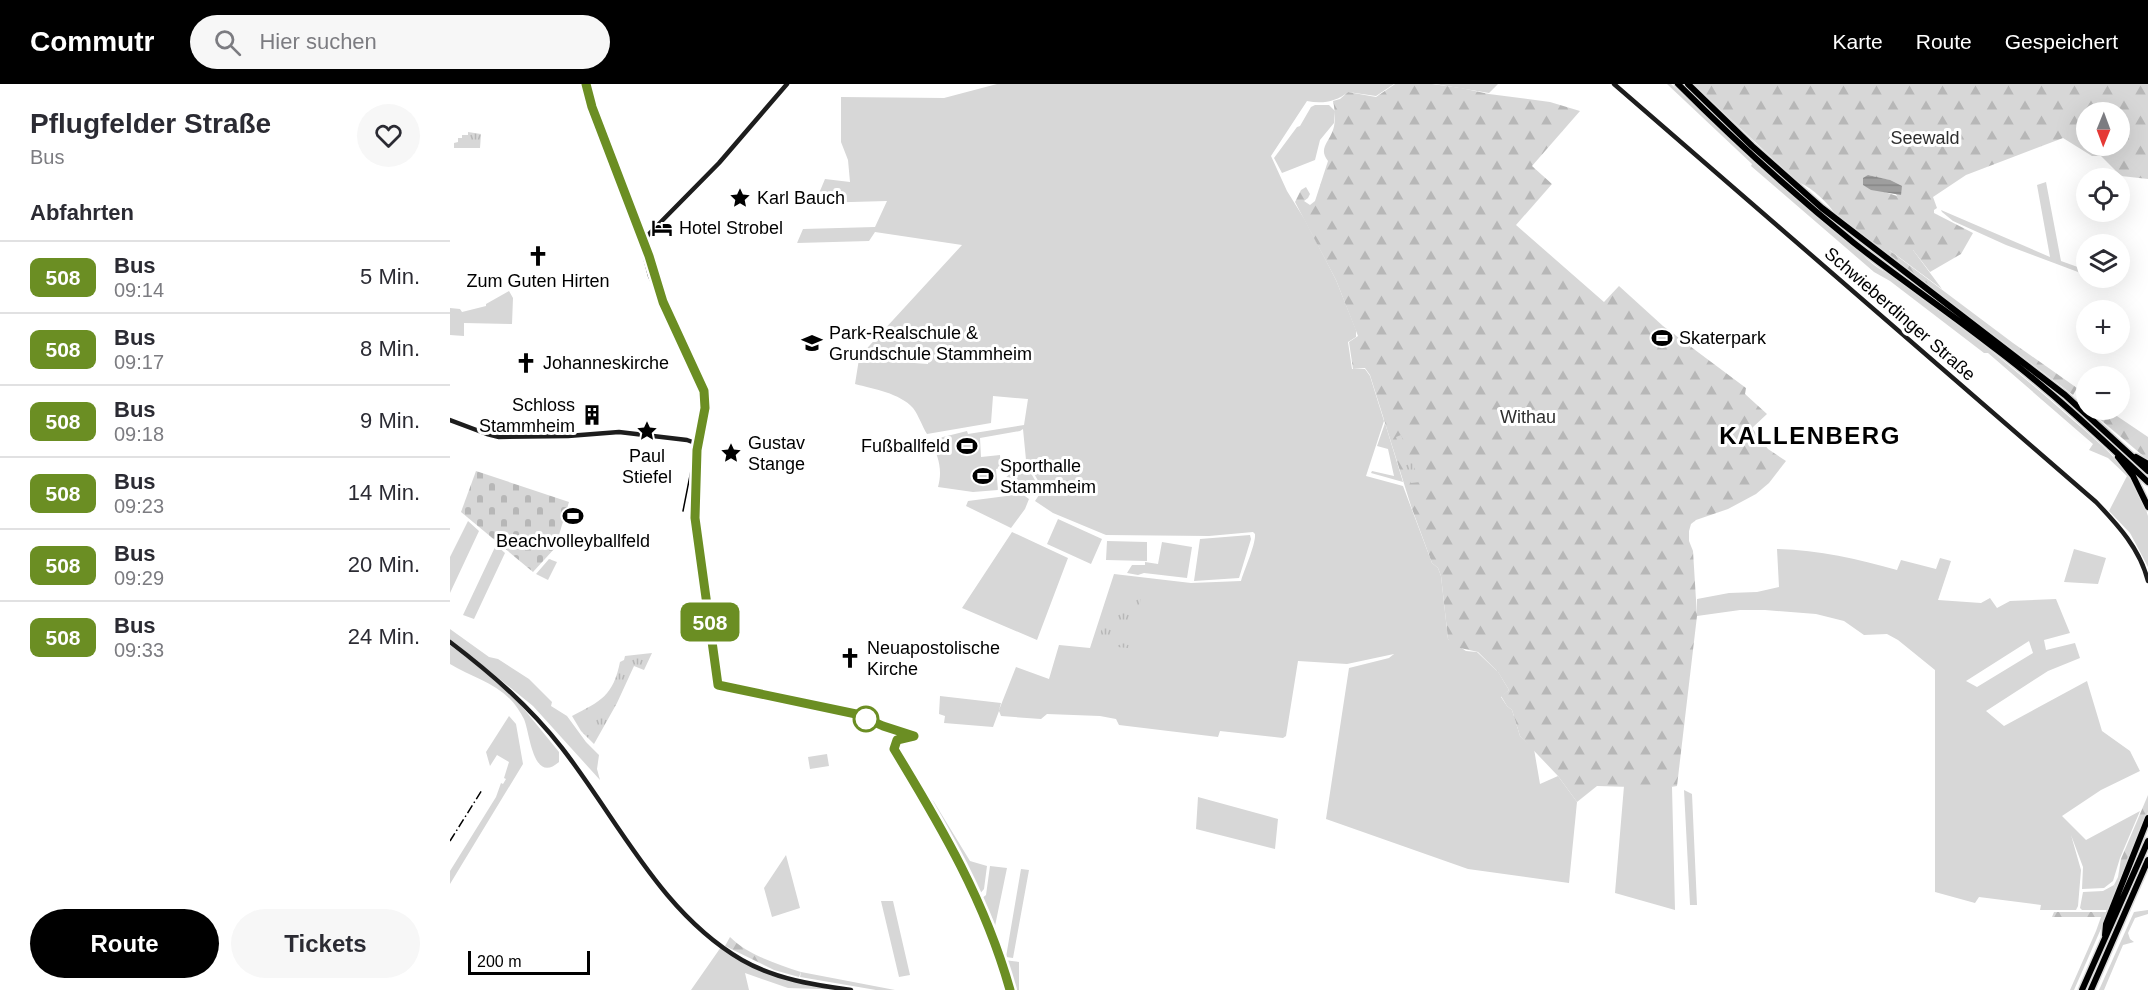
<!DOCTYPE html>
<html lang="de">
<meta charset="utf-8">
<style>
:root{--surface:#fff;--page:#f7f7f7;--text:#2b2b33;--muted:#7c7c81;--line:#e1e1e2;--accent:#000}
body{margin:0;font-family:Arial,sans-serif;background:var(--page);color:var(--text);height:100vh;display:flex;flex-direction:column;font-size:22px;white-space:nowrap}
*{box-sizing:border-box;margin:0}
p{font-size:20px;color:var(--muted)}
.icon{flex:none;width:33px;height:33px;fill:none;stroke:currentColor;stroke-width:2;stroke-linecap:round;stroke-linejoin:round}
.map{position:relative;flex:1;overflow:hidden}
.sheet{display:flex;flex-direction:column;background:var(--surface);width:450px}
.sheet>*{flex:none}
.badge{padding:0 12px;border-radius:9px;font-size:21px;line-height:39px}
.needle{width:39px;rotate:181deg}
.fabs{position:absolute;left:1626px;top:18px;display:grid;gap:12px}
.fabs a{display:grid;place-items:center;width:54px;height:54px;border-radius:50%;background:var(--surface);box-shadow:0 6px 24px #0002;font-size:30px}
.scale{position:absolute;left:18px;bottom:15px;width:122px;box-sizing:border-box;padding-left:6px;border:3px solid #000;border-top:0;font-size:16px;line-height:21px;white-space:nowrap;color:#000;-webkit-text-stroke:4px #fff;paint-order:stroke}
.map>.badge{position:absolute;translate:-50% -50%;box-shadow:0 0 0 3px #fff}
h2{padding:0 30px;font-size:22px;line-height:54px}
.round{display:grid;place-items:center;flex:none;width:63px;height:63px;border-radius:32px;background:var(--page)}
.headline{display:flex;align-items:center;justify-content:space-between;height:102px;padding:0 30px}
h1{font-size:28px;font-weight:700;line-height:45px}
.action{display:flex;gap:12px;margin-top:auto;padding:12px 30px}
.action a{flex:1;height:69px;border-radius:36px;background:var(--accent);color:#fff;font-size:24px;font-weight:700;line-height:69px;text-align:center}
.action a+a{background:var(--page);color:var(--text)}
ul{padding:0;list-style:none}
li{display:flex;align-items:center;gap:18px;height:72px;padding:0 30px;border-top:2px solid var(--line)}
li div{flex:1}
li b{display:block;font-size:22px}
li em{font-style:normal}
li .badge{min-width:66px;font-weight:700;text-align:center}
header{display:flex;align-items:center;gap:36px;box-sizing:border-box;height:84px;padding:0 30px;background:var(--accent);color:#fff}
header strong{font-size:28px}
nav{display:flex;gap:33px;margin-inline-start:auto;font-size:21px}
.search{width:420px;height:54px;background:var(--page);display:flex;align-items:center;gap:15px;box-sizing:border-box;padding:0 21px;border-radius:33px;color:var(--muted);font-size:22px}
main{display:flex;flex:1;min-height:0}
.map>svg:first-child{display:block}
.green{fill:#d7d7d7;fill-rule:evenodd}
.forest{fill:url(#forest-firs);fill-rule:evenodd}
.cemetery{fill:url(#cemetery-stones)}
.park{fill:url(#park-tufts)}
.water{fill:url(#water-rules)}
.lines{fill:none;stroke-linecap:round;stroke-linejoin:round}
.highway-casing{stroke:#dbdbdb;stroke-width:9}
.secondary{stroke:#1d1d1d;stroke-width:4.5}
.highway{stroke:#000;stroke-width:6}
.tram{stroke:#000;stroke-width:1.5}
.rail{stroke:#000;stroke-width:1.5;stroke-dasharray:9 3 1.5 3;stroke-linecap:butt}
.line-casing{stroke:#fff;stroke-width:14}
.line{stroke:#6b8e23;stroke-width:9}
.stop-dot{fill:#fff;stroke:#6b8e23;stroke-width:3}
.labels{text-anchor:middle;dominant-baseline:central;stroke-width:6;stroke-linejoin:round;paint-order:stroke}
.park-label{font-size:18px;fill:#2e2e2e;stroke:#fff}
.poi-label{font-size:18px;fill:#000;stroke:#fff;text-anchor:start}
.street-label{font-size:18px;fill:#000;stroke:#fff}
.district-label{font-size:24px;font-weight:bold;letter-spacing:1.5px;fill:#000;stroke:#fff}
</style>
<header>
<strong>Commutr</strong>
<div class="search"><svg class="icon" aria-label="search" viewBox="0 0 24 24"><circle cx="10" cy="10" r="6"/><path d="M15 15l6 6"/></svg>Hier suchen</div>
<nav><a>Karte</a><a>Route</a><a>Gespeichert</a></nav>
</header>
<main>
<section class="sheet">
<div class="headline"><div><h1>Pflugfelder Straße</h1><p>Bus</p></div><a class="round"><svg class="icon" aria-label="heart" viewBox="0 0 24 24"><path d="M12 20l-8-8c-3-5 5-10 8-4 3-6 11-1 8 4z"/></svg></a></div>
<h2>Abfahrten</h2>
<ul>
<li><span class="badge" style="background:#6b8e23;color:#fff">508</span><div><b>Bus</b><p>09:14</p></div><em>5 Min.</em></li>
<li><span class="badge" style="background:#6b8e23;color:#fff">508</span><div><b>Bus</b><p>09:17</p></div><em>8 Min.</em></li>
<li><span class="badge" style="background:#6b8e23;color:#fff">508</span><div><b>Bus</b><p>09:18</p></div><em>9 Min.</em></li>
<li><span class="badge" style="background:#6b8e23;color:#fff">508</span><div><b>Bus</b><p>09:23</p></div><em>14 Min.</em></li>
<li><span class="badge" style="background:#6b8e23;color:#fff">508</span><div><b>Bus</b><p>09:29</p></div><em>20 Min.</em></li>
<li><span class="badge" style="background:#6b8e23;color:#fff">508</span><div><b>Bus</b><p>09:33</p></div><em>24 Min.</em></li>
</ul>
<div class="action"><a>Route</a><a>Tickets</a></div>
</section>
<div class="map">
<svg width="1698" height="906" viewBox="0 0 1698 906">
<defs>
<pattern id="forest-firs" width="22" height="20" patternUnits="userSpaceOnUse" patternTransform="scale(1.5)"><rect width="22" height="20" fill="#d7d7d7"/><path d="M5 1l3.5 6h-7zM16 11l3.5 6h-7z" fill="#b7b7b7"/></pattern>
<pattern id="cemetery-stones" width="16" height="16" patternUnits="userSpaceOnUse" patternTransform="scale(1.5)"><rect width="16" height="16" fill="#d7d7d7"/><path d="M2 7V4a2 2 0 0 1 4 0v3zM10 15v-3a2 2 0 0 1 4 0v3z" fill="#b7b7b7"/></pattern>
<pattern id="park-tufts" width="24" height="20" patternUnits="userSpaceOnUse" patternTransform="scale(1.5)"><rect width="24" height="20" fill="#d7d7d7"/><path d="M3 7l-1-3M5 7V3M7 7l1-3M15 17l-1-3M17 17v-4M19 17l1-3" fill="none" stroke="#b7b7b7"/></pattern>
<pattern id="water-rules" width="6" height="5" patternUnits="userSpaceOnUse" patternTransform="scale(1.5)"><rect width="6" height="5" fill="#9e9e9e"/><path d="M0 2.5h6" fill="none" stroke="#868686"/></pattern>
</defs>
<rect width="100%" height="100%" fill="#fff"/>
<!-- green -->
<path class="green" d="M547,0H944L926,12L898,8C886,18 872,20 857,17L821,72L837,107L855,136L886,196L906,246V253L898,258L902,285H915L920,292L934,337L916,392L953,402L982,479L988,484L991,492L998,555L1016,567L1027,568L1048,588L1059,606L1051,613L1057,622L1062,626L1070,652L1084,665L1090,700L1108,692L1127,718L1119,799L1018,785L876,735L899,584L939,574L944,570L897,580L848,577L836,652L833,654L770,647L768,653L669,641L666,635L650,632L597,630L591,635L551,632L549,627L543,643L494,639L495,632L489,630L490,612L551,619L549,626L566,583L599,595L609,561L640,564L664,490L741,499L791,497C795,484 806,460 805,450L803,448L759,452L656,451L603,429L585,417L595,402L590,400L576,376L573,345L570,347L530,354L531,373L550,371L551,384L546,385L548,406L523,408L488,403C493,385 488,373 481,356L517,347L518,350L574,341L578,315L543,312L541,339L477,350C472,342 469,332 463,324C450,309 423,305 405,300L409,275L478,280V278L409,273L512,161L425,148L419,157L347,159L353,145L425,143L437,117L365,119L375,95L400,98L398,76L391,58V13L494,14Z
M985,0H1048L1039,9Z
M1217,0H1221L1306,79L1403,161C1414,173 1425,184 1440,190C1501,235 1560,280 1616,330C1635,347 1657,364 1673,384C1683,399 1693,415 1698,432V483L1680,449L1659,427L1677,392L1658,374L1639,366L1643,360L1538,269H1534L1440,197L1424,188L1301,82L1302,80Z
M865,21H879L885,27L884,39L870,56L865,76L832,89L824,74L847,43L850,42L861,23Z
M1596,98L1611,177L1636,186V191L1556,161L1503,137L1492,128L1491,126L1600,173L1587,101Z
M1438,165L1463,166L1492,205Z
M59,207L63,214L62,240L14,239V252L0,251V224L10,225L12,228L36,222V220Z
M935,339L953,398L921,389L922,387L944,392L938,365L927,362Z
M574,377L586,398L562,405L552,397Z
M572,410L579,415L575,425L561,444L516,422L518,417Z
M608,435L652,455L641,480L597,460Z
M18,437L29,447L0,509V473Z
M562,448L618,474L587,556L512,524Z
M800,451L801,455L789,494L744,497L750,455Z
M657,457L697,458V477L656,476Z
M712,458L742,463L737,494L694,489L688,491L677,489L682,481H695V478L708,480Z
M46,461L55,469L24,535L13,531Z
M1327,465C1369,466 1407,475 1447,486L1451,476L1486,485L1490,474L1501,477L1488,516L1531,519L1540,514L1547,524L1560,517L1606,515L1620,549L1594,556L1596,566L1625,559L1630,574L1598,587L1536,627L1554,642L1637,597L1652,647L1680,667L1690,687L1651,706L1612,732L1636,756L1690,727L1670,774L1663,797L1654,804L1632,805L1633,783L1621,751L1631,786L1628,822L1626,826H1590L1591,821L1529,813L1525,819L1485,808V586L1448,556L1437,550L1414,551L1394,537L1366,530L1315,526H1290L1247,532V515L1279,509L1307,508L1329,503ZM1579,557L1583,569L1527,603L1516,597Z
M1624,465L1656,474L1648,500L1614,498Z
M0,545L39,573L48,575L79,595L102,618L101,622L117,632L136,658L149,671L147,685L150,696L83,622L0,555Z
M0,561L40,591L65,614L109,668V678C83,701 80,649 74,635C71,629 65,620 61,616C45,599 20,592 0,580Z
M59,632L66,640L73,680L0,800V787L46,713L51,699L53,700L56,695L54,694L59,678L47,671L40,682L36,668Z
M377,670L379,682L360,685L358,673Z
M1174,702L1222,703L1225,826L1165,809Z
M473,706L484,718L520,777L537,782L534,805L528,812L513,777Z
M1234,706L1242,710L1247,821H1240Z
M748,713L828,735L825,765L746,745Z
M336,771L350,824L322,833L314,804Z
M540,782L557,784L545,842L531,815L536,811Z
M571,785L579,786L563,874L556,873Z
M1664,801L1666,804L1669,803L1659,826H1632L1630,824L1633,808L1653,807Z
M431,817H443L460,891L449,893Z
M1698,826V830L1685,834L1678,849L1680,855L1684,858L1673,861L1654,906H1649L1684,828Z
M1646,847H1650L1624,906H1620Z
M271,863L293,877L334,893L401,906L338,904L295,889L299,906H241Z
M554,876L569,878V906H562Z
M351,888L445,906H426L350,893Z"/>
<!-- forest -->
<path class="forest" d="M945,0H982L1011,4L1039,10L1100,18L1130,27L1082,82L1102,100L1066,141L1154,218L1169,202L1213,242L1296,304L1295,310L1317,330L1302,344L1318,365L1336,377L1319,399L1306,410L1278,425L1246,436L1241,440L1239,447V457L1243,467L1247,532L1227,702L1215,704L1147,702L1127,718L1108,692L1070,652L1062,626L1057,622L1051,612L1059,606L1048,588L1028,568L1006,563L998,555L991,492L988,484L982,479L961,422L920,291L915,284L903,285L899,258L908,252L886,196L845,118L851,106L856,103L860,110L858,114L854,117L860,121L865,117L878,77C868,65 879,58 883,46C886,37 885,26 883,17L890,15L898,8L926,13Z
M1243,0H1698V95L1671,92L1651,72H1642L1613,54L1516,91L1483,113L1487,124L1484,126V129L1523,149L1511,170L1480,188L1463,166H1439L1563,259L1627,304L1623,311L1388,133C1377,119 1365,105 1348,98ZM1636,28H1670V62H1636ZM1418,91L1439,96L1447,112L1413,101Z
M1639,326H1658L1698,353V376Z
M1698,711V728L1669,803L1666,804L1664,801L1668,793L1671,775Z
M1604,828H1658L1650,847L1647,848L1646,847L1651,833H1602Z
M280,853C298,871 327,880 351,888L349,893L324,886L275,862Z"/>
<!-- cemetery -->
<path class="cemetery" d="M26,387L119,418L105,464L83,488L11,428Z"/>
<!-- park -->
<path class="park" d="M18,48L31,50L30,64H4V59L8,58V54H12V51H18Z
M951,351L970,398L961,399L946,353Z
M99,475L107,478L98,496L86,490Z
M664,511L691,515L678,564L646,561Z
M202,569L194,586L184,582L167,619L144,660L131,647L122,632C151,617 163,612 170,578L174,576L175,572Z"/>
<!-- water -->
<path class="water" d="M1418,91L1440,96L1452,102L1451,111L1421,106L1413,101V94Z"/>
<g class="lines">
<!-- highway casing -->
<g class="highway-casing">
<path id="highway" d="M1228,0C1284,56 1342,109 1404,159C1451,196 1500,229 1547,266C1600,306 1649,352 1698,398
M1238,0L1302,62L1372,124L1615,311L1698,387
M1668,373L1683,392L1698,423
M1686,373L1698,380
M1655,851L1656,840L1698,734
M1632,906L1698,757
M1641,906L1698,776"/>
</g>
<!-- secondary -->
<path class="secondary" d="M1164,0L1646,418C1668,441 1690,465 1698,497
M193,160L198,151L269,79L337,0
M196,166L212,214
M0,336L37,350L49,353L118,352L169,348L237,356L248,360L255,324L254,307L200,192L185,136L143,23L136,0
M0,558C42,590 79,622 112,664C168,736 211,829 292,876C325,895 364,901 401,906"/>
<!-- highway -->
<use href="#highway" class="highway"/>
<!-- tram -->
<path class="tram" d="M135,0L142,23L184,136L200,192L253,309L252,331L233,427"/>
<!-- rail -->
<path class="rail" d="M0,757L32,706"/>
</g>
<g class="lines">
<!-- line casing -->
<g class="line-casing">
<path id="line" d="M136,0L142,23L199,172L213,218L254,307L255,324L247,366L245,434L268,601L406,630L433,642L464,652L447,656L444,665C492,744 535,817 560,906"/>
</g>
<!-- line -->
<use href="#line" class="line"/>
</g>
<!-- icons -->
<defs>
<g id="sight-bare" transform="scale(1.62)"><path d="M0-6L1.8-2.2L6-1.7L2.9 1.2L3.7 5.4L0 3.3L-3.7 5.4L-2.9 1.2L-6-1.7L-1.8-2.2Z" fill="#000" stroke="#fff" stroke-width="2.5" paint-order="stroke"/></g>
<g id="hotel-bare" transform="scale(1.62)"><path d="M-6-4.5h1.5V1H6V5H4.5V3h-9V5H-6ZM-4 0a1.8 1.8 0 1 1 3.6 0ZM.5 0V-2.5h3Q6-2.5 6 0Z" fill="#000" stroke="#fff" stroke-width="2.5" paint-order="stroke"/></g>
<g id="church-bare" transform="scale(1.62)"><path d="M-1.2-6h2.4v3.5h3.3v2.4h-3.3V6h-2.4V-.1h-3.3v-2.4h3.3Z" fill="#000" stroke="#fff" stroke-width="2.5" paint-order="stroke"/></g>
<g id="stadium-bare" transform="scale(1.62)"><path d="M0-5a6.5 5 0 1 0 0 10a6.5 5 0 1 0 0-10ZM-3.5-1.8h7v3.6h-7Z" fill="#000" stroke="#fff" stroke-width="2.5" paint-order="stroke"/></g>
<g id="school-bare" transform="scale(1.62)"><path d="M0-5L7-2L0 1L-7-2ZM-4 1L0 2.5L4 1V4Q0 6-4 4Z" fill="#000" stroke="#fff" stroke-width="2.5" paint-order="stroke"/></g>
<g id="building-bare" transform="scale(1.62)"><path d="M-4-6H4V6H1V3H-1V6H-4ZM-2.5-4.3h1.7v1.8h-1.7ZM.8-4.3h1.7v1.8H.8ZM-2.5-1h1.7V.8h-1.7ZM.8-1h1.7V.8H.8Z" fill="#000" stroke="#fff" stroke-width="2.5" paint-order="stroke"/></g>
</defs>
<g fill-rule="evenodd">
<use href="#sight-bare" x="290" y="114"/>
<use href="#hotel-bare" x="212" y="144"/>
<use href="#church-bare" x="88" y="172"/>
<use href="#stadium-bare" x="1212" y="254"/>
<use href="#school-bare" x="362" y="259"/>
<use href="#church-bare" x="76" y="279"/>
<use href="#building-bare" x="142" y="331"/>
<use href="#sight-bare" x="197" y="347"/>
<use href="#stadium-bare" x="517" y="362"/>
<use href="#sight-bare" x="281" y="369"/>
<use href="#stadium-bare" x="533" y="392"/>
<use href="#stadium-bare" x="123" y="432"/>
<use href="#church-bare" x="400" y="574"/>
</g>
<!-- markers -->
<circle class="stop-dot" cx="416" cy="635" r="12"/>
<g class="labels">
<!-- park labels -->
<g class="park-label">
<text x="1475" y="54">Seewald</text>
<text x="1078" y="333">Withau</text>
</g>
<!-- poi labels -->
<g class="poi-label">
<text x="307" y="114">Karl Bauch</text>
<text x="229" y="144">Hotel Strobel</text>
<text x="88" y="197" text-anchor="middle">Zum Guten Hirten</text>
<text x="379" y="249">Park-Realschule &amp;<tspan x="379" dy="21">Grundschule Stammheim</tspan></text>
<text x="1229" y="254">Skaterpark</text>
<text x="93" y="279">Johanneskirche</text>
<text x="125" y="321" text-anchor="end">Schloss<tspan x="125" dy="21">Stammheim</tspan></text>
<text x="298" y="359">Gustav<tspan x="298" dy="21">Stange</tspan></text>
<text x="500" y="362" text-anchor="end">Fußballfeld</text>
<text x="197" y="372" text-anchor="middle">Paul<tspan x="197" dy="21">Stiefel</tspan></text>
<text x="550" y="382">Sporthalle<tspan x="550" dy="21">Stammheim</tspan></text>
<text x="123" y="457" text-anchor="middle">Beachvolleyballfeld</text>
<text x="417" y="564">Neuapostolische<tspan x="417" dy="21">Kirche</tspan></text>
</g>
<!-- street labels -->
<g class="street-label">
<text transform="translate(1450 230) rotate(41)">Schwieberdinger Straße</text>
</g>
<!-- district labels -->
<g class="district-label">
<text x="1360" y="351">KALLENBERG</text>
</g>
</g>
</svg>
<div class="fabs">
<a><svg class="needle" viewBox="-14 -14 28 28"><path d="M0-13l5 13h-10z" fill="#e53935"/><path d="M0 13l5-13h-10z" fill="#7c7c81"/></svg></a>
<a><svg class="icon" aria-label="locate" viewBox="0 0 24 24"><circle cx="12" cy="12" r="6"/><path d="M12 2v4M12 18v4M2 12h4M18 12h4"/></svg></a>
<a><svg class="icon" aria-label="layers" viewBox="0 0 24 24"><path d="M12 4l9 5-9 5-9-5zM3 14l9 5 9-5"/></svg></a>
<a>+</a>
<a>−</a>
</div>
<div class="scale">200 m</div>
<b class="badge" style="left:260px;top:538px;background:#6b8e23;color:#fff">508</b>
</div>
</main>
